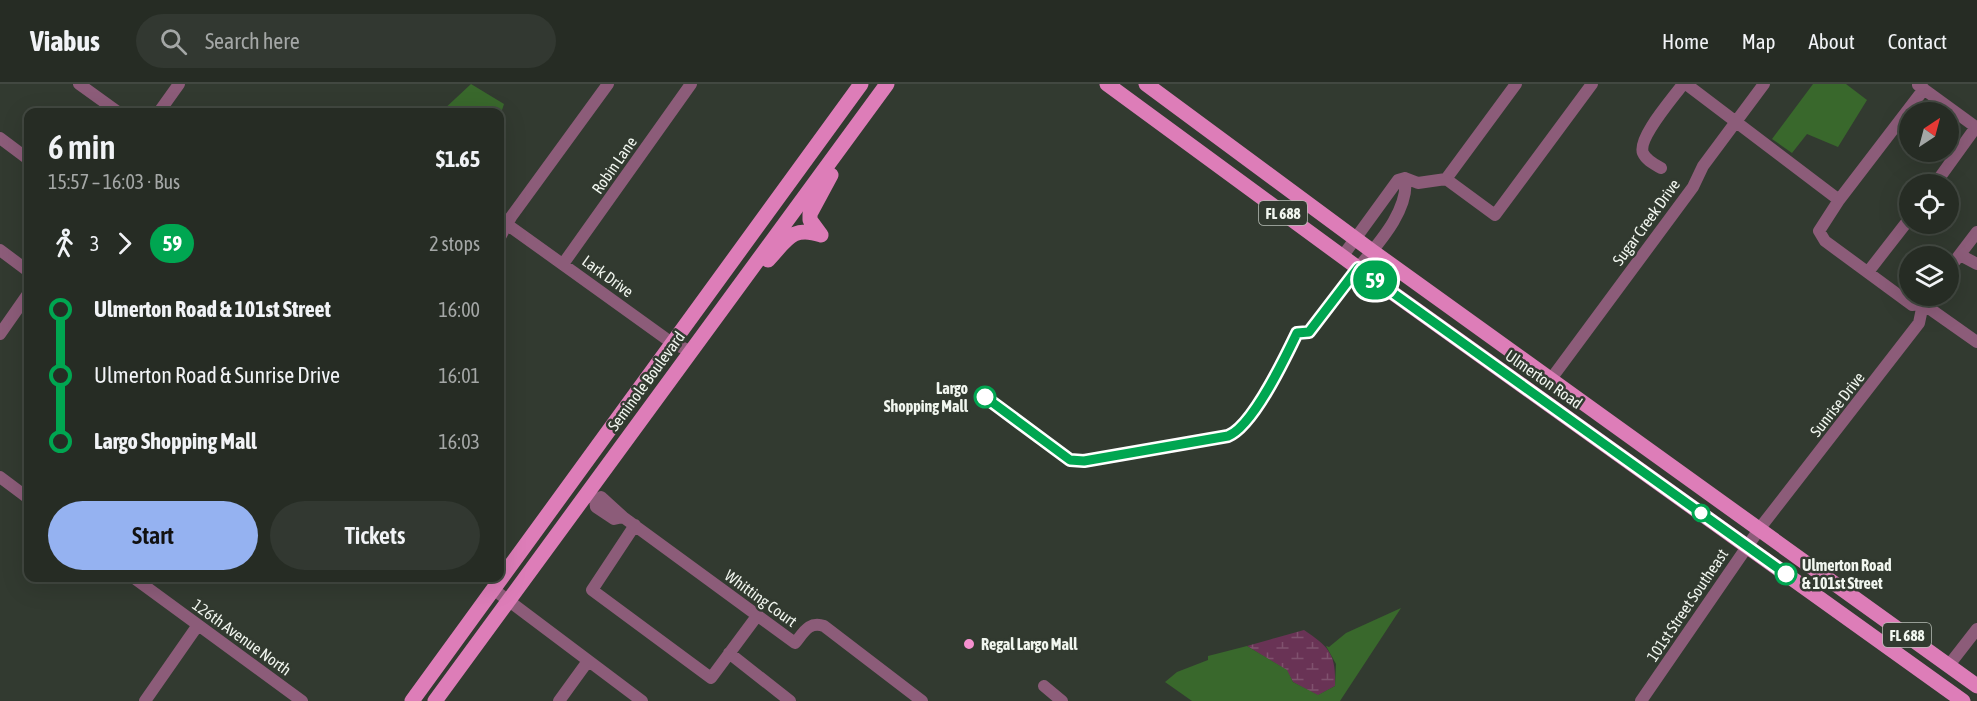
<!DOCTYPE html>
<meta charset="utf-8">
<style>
:root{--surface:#262c24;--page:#323831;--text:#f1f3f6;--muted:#a4a7a6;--line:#424841;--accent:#95b2f1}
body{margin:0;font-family:"Asap Condensed",sans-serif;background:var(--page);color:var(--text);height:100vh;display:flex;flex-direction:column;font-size:22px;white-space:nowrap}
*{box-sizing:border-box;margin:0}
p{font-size:20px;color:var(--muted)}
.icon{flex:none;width:33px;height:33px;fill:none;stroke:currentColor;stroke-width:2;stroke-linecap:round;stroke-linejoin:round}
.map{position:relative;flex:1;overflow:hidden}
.drawer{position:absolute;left:24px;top:24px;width:480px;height:474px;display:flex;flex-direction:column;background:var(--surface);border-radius:12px;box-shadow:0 6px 24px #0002,0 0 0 2px var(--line)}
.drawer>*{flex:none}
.badge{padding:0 12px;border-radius:20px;font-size:21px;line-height:39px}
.needle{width:39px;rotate:36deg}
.fabs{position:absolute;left:1899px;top:18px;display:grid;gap:12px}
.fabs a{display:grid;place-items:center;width:60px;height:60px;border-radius:50%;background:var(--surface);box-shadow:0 6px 24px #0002,0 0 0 2px var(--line);font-size:30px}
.map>.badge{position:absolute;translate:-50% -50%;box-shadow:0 0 0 3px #fff}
.legs{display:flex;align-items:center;gap:9px;height:66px;padding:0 24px;font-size:20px}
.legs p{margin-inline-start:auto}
.headline{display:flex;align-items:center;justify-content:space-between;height:102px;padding:0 24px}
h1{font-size:33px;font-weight:600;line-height:45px}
.cta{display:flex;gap:12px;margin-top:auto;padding:12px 24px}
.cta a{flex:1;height:69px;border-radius:36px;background:var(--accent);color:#111;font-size:24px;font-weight:600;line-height:69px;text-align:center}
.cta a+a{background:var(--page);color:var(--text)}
ul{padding:0 24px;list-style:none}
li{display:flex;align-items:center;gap:21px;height:66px;font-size:22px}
li i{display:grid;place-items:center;width:9px;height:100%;margin:0 8px;background:currentColor}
li i::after{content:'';width:15px;height:15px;margin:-8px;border:4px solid;border-radius:50%;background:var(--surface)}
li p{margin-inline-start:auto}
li:first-child i{background:linear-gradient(#0000 50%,currentColor 0)}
li:last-child i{background:linear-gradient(currentColor 50%,#0000 0)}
header{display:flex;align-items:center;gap:36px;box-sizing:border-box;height:84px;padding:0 30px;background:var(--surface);border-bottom:2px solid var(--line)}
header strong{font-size:28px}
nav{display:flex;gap:33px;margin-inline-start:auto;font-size:21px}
.search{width:420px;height:54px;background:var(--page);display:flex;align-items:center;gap:15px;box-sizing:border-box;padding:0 21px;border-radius:33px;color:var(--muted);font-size:22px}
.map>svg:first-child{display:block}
.wetland{fill:url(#wetland-marsh)}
.water{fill:#39682c}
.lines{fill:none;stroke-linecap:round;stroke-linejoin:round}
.minor{stroke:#8c5c79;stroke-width:12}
.major{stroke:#dd7db8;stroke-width:15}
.line-1-casing{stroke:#fff;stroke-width:14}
.line-1{stroke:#00a651;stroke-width:9}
.stop-1-dot{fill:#fff;stroke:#00a651;stroke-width:3}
.poi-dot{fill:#f690cf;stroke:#323a30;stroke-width:2}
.labels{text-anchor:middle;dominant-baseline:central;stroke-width:5;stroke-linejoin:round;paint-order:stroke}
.shield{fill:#323a30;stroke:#b8beb6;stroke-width:1.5}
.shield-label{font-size:15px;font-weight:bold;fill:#f1f6ef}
.street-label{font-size:16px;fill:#f1f6ef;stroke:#323a30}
.stop-label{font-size:16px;font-weight:bold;fill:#f1f6ef;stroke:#323a30;text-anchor:end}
.poi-label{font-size:16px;font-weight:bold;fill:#f1f6ef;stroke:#323a30;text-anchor:start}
</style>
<header>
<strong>Viabus</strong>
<div class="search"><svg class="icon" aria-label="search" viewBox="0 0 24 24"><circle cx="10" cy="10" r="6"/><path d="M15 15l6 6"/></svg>Search here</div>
<nav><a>Home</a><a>Map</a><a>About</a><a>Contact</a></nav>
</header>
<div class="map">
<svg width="1977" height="617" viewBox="0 0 1977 617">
<defs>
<pattern id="wetland-marsh" width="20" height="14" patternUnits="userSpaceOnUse" patternTransform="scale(1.5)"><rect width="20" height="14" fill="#693355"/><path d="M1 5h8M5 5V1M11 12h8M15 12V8" fill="none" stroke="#7f516e"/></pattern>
</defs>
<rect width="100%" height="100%" fill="#323a30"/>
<!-- wetland -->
<path class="wetland" d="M1304,546C1330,564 1336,570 1335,602L1317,612L1293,598L1286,586L1247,562Z"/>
<!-- water -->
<path class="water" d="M471,0L504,20L500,32V28H441Z
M1813,0H1846L1867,16L1838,63L1807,50L1792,69L1772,55Z
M1401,524L1340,617H1192L1165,598L1177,588L1208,576V572L1247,562L1287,586L1293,598L1318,611L1335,602L1336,580L1326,562L1329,563L1346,549Z"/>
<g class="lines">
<!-- minor -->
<path class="minor" d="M79,0L118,28
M1516,0L1446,95L1495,131L1592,0
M1686,0L1839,116
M1918,1L1977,44
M1924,5L1839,116L1819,147L1825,157L1912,221L1923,220L1977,258
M159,28L179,0
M0,54L28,75
M1661,84C1654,80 1646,76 1643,69C1637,54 1674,13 1683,0
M1935,100L1976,43
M508,141L672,259L690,267
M500,153L511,133L608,0
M0,166L28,187
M1960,171L1977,180
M1342,173L1398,96L1405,94L1418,99L1446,95
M563,180L691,0
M1358,184C1377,161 1410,126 1405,94
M1948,186L1977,148
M1868,188L1910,134
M0,250L28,210
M1551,295L1693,103L1703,82L1764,0
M0,393L28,414
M590,412L595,416L596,423L614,435L623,433
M595,416L601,413L623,433L795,559C804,548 809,537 824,542L922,617
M635,441L592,506L711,594L757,532
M134,494L302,617
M493,505L642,617
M729,569L790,617
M1949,581L1977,545
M1044,602L1062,617
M145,617L198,541
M559,617L588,577
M1641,617L1760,444L1919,239L1923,220L1930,212"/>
<!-- major -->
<path class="major" d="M1107,0L1358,184L1963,617
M1146,0L1372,167L1977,602
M821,151L810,136V130L831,91
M768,176C787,156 792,141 821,151
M412,617L861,0
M435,617L887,0"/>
</g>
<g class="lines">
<!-- line-1 casing -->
<g class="line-1-casing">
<path id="line-1" d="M985,313L1070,376L1084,377L1228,352C1253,342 1285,274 1297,249L1309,248L1358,184L1786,490"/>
</g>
<!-- line-1 -->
<use href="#line-1" class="line-1"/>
</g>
<!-- markers -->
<g class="stop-1-dot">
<circle cx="985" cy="313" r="10"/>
<circle cx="1701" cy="429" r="8"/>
<circle cx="1786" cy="490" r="10"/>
</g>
<circle class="poi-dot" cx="969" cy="560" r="6"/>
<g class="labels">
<!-- shield labels -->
<g class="shield">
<rect x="1259" y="117" width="48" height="24" rx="4.5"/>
<rect x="1883" y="539" width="48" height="24" rx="4.5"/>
</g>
<g class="shield-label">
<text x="1283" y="129">FL 688</text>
<text x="1907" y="551">FL 688</text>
</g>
<!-- street labels -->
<g class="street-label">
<text transform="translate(614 81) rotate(-55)">Robin Lane</text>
<text transform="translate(1646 138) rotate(-54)">Sugar Creek Drive</text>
<text transform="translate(608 192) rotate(36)">Lark Drive</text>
<text transform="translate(1544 295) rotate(35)">Ulmerton Road</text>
<text transform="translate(646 297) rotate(-54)">Seminole Boulevard</text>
<text transform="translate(1837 320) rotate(-52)">Sunrise Drive</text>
<text transform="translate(761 514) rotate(36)">Whitting Court</text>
<text transform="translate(1687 521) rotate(-56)">101st Street Southeast</text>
<text transform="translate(242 553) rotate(36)">126th Avenue North</text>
</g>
<!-- stop labels -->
<g class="stop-label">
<text x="968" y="304">Largo<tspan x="968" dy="18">Shopping Mall</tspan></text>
<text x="1802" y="481" text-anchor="start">Ulmerton Road<tspan x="1802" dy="18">&amp; 101st Street</tspan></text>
</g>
<!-- poi labels -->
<g class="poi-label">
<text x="981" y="560">Regal Largo Mall</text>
</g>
</g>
</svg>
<div class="fabs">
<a><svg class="needle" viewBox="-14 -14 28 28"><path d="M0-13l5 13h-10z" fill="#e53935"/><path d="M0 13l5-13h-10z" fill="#a4a7a6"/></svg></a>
<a><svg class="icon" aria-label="locate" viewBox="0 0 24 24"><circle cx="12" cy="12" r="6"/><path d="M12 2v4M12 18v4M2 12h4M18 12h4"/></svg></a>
<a><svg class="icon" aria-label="layers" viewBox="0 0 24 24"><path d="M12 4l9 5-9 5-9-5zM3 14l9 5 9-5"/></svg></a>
</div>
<b class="badge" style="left:1375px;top:196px;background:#00a651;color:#fff">59</b>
<section class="drawer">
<div class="headline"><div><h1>6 min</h1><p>15:57 – 16:03 · Bus</p></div><b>$1.65</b></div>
<div class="legs"><svg class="icon" aria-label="walk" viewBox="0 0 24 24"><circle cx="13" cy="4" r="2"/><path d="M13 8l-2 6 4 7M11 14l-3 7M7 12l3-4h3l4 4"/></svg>3<svg class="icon" aria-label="forward" viewBox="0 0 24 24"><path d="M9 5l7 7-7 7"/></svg><b class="badge" style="background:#00a651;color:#fff">59</b><p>2 stops</p></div>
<ul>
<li><i style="color:#00a651"></i><b>Ulmerton Road &amp; 101st Street</b><p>16:00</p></li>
<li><i style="color:#00a651"></i><span>Ulmerton Road &amp; Sunrise Drive</span><p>16:01</p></li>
<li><i style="color:#00a651"></i><b>Largo Shopping Mall</b><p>16:03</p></li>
</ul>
<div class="cta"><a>Start</a><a>Tickets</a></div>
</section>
</div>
